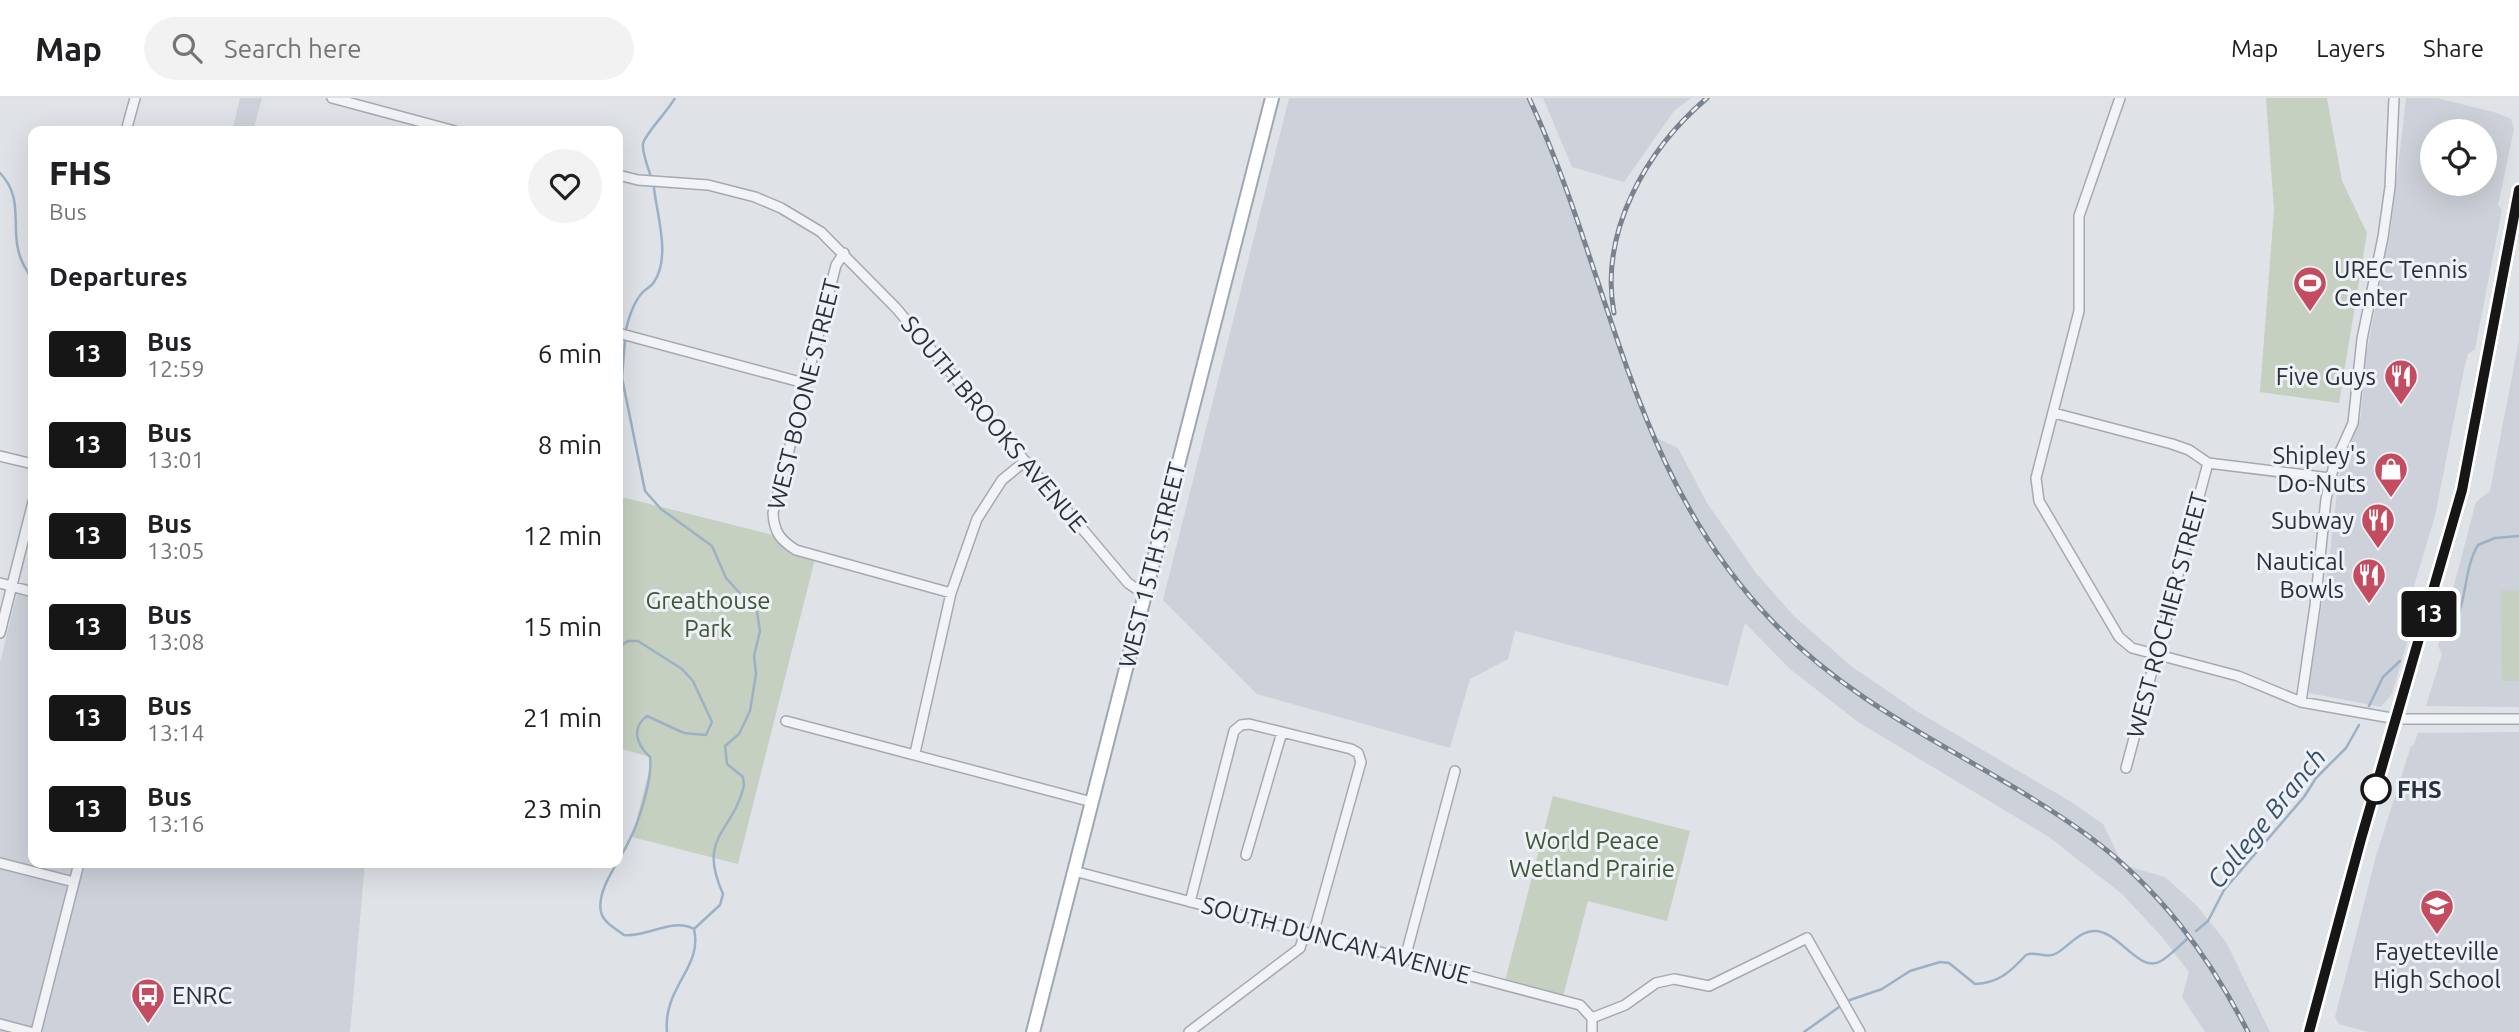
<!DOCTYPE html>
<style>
:root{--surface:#fff;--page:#f2f2f2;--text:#202124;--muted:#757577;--line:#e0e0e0}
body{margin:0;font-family:Ubuntu,sans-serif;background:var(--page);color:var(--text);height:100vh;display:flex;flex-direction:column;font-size:26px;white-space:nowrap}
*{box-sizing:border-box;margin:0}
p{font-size:23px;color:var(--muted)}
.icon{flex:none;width:38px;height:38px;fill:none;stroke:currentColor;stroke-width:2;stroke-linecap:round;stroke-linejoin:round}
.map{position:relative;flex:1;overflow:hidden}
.sheet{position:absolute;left:28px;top:28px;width:595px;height:742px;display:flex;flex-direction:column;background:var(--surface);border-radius:14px;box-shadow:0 7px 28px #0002}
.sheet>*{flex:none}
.badge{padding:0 14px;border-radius:5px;font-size:24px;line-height:46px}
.controls{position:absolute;left:2420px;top:21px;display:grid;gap:14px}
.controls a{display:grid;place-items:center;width:77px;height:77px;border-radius:50%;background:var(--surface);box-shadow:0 7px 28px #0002;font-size:35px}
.map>.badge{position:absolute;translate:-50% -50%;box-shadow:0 0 0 4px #fff}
h2{padding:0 21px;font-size:26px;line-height:63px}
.round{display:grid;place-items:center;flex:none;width:74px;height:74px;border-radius:37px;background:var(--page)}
.head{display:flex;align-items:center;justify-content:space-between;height:119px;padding:0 21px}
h1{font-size:33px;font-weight:800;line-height:52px}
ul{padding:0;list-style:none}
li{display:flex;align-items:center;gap:21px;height:91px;padding:0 21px}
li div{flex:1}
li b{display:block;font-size:26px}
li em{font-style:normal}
li .badge{min-width:77px;font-weight:700;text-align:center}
header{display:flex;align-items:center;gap:42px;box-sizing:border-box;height:98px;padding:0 35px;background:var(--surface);border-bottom:2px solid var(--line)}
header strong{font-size:33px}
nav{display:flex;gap:38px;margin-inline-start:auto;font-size:24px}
.search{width:490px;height:63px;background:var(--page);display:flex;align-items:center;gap:18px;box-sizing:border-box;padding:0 24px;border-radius:38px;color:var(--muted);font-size:26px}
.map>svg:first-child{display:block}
.built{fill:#cdd1d9;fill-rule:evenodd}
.green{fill:#c5d0c0}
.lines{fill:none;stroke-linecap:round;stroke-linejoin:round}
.stream{stroke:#9cb1c5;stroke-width:2.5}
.minor-casing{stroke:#a5a9b1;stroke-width:12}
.major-casing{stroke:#9fa7b2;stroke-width:16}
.minor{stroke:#f1f3f6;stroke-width:9}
.major{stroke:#fff;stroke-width:12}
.rail-casing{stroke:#79828f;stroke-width:5}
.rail{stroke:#eef1f5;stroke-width:2.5;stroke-dasharray:8;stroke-linecap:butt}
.line-casing{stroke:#fff;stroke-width:16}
.line{stroke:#161616;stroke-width:10}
.stop-dot{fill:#fff;stroke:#161616;stroke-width:3.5}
.labels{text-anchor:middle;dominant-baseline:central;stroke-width:6;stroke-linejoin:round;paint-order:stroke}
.poi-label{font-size:24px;fill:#29313d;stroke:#eef1f5;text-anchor:end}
.street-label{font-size:24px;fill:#29313d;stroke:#eef1f5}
.park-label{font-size:24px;fill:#3e5737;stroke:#eef1f5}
.stop-label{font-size:24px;font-weight:bold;fill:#29313d;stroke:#eef1f5;text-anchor:start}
.water-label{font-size:26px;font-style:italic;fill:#36506e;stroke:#eef1f5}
</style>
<header>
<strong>Map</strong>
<div class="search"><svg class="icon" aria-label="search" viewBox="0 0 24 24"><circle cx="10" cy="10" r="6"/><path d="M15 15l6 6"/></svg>Search here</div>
<nav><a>Map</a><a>Layers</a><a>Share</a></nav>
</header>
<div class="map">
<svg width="2519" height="934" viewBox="0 0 2519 934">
<rect width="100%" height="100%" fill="#dfe2e7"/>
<!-- built -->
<path class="built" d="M240,0H262L253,33H232Z
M1289,0H1529L1570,98L1623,267L1650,337L1678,350L1707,405L1756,475L1794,518L1851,568L1918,614L2073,705L2103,726L2123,767L2165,779L2197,808L2226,844L2270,934H2205L2182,899L2189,874L2162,839L2122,796L2049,739L1858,624L1790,571L1745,525L1728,588L1515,533L1508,561L1470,581L1450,650L1257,596L1163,502Z
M1543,0H1691L1674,13L1624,84L1572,69Z
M2406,0H2437L2497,15L2511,21L2514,31L2498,107L2502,112L2475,251L2468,256L2464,271L2435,418L2408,508V541L2392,596L2381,609L2309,595V586L2329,463L2339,378L2361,318L2366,258L2391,130ZM2432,33H2485V86H2432Z
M2519,242V609L2426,608L2442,556L2438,548L2476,404L2490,393Z
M17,496L33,500V765H365L350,934H0V564Z
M2519,634V934H2369L2339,926L2335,919L2376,758L2411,648H2413L2418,635Z"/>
<!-- green -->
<path class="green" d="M2266,0H2327L2342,83L2367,135L2339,305L2260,294L2274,112Z
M618,398L777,438L816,457L738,766L632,739L651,666L650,659L618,650Z
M2519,492V583H2502L2501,493Z
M1553,698L1690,733L1667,823L1588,803L1562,902L1504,887Z"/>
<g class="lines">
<!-- stream -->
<path class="stream" d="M0,75C31,107 0,142 33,181
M651,79C648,69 642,55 643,46C644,37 668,13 675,0
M626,231C629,219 633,205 642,195C645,191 651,189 654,184C671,159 657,118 654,90
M625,242L622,280L645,393L661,411L712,448L726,480L757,514L760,533L754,558L756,576L750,613L739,636L725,648L727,666L743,679L744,688C732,736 697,738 723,796L720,807L694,831C703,870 663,888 667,934
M2441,542C2470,519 2460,477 2478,447L2495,440L2519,438
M618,550L628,543H638L682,571L693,583L712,624L706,637L684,635L647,618C631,630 636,646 650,659C653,680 639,724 629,743C620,763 596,791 601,814C603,824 616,831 624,837C646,840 673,819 694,831
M2369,608L2383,579L2400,563
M2196,833L2208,823L2224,792L2304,699L2316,680L2346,650L2359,627
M1847,903L1882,891L1910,873L1940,864L1949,865L1975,886C1999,885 2010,874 2026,857C2036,852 2046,862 2057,855C2069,848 2079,833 2095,833C2119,833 2139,876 2161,863C2170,858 2179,848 2187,841
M1804,934L1842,907"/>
<!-- minor casing -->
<g class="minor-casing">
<path id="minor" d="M332,0L455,33
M2120,0L2079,118V213L2036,380L2039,403L2119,539L2132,550L2238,578L2301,604L2346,612L2397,621H2519
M126,33L135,0
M618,77L638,82L708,87L755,99L781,110L821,134L896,210L1128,485L1144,496
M844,155L836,167L773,415C774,434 780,442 796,452L951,495
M618,235L804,285
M2054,315L2172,346L2189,352L2208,365L2330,380
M0,358L33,366
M0,485L33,494
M0,535L33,404
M2301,604L2315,508L2326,401L2334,367L2353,325L2362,241L2383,139L2390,89L2394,0
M786,623L1092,704
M915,655L951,495L977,421L1002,382L1024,364
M2126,670L2208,365
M1246,757L1282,634
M0,765L74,784
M1074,773L1580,907L1592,920V934
M1190,804L1234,633L1241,627L1249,626L1351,651L1358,655L1361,664L1313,836
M1405,860L1455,673
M1592,920L1625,907L1656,885L1674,881L1709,888L1807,840L1860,934
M0,926L30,934
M36,934L79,765
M1189,934L1300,850L1305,834"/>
</g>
<!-- major casing -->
<g class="major-casing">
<path id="major" d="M1033,934L1272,0
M2309,934L2361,741L2462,392L2519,92"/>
</g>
<!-- minor -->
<use href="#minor" class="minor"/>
<!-- major -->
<use href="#major" class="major"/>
<!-- rail casing -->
<g class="rail-casing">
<path id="rail" d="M1529,0C1613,180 1628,374 1773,524C1867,621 1981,660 2087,737C2158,789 2208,856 2248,934
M1614,215C1599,133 1647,51 1707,0"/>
</g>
<!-- rail -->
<use href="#rail" class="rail"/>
</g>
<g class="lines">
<!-- line casing -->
<g class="line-casing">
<path id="line" d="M2309,934L2361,741L2462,392L2519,92"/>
</g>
<!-- line -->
<use href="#line" class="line"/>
</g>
<!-- icons -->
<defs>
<g id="stadium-pin" transform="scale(1.75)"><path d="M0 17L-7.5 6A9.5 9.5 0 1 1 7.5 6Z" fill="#c44c60" stroke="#eef1f5"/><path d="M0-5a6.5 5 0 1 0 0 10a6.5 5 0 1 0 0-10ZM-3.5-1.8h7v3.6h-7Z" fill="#fff"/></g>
<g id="restaurant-pin" transform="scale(1.75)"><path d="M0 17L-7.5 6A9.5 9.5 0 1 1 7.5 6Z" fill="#c44c60" stroke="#eef1f5"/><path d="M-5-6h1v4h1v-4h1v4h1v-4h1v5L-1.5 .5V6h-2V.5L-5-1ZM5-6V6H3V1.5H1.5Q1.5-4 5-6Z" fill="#fff"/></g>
<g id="shop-pin" transform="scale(1.75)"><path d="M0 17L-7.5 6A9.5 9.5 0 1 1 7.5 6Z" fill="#c44c60" stroke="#eef1f5"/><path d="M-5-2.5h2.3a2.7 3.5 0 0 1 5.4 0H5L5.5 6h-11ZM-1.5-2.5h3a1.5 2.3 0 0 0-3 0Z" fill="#fff"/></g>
<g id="school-pin" transform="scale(1.75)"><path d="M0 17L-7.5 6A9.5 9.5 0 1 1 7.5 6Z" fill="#c44c60" stroke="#eef1f5"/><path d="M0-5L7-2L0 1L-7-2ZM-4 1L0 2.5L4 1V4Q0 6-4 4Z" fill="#fff"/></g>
<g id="bus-pin" transform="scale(1.75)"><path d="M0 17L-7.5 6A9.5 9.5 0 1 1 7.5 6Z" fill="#c44c60" stroke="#eef1f5"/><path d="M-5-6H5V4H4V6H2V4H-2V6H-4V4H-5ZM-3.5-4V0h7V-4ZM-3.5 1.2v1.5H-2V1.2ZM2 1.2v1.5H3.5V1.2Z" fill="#fff"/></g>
</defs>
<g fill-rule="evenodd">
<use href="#stadium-pin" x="2310" y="185"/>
<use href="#restaurant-pin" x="2401" y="278"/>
<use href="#shop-pin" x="2391" y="371"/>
<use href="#restaurant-pin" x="2378" y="422"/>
<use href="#restaurant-pin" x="2369" y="477"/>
<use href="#school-pin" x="2437" y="808"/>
<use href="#bus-pin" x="148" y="897"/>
</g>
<!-- markers -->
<circle class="stop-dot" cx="2376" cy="691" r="14"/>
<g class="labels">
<!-- poi labels -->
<g class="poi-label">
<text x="2334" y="171" text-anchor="start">UREC Tennis<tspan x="2334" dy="28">Center</tspan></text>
<text x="2376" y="278">Five Guys</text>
<text x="2366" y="357">Shipley's<tspan x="2366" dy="28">Do-Nuts</tspan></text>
<text x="2354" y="422">Subway</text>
<text x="2344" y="463">Nautical<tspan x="2344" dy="28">Bowls</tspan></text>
<text x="2437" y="853" text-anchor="middle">Fayetteville<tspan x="2437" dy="28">High School</tspan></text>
<text x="172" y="897" text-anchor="start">ENRC</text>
</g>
<!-- street labels -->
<g class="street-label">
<text transform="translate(804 296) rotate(-76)">WEST BOONE STREET</text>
<text transform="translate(994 326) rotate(50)">SOUTH BROOKS AVENUE</text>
<text transform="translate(1152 467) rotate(-76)">WEST 15TH STREET</text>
<text transform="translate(2167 517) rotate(-75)">WEST ROCHIER STREET</text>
<text transform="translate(1336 842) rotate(15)">SOUTH DUNCAN AVENUE</text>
</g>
<!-- park labels -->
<g class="park-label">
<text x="708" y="502">Greathouse<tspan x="708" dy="28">Park</tspan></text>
<text x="1592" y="742">World Peace<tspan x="1592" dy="28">Wetland Prairie</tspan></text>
</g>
<!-- stop labels -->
<g class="stop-label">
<text x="2397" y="691">FHS</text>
</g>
<!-- water labels -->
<g class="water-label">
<text transform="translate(2266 720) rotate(-51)">College Branch</text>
</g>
</g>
</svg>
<div class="controls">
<a><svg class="icon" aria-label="locate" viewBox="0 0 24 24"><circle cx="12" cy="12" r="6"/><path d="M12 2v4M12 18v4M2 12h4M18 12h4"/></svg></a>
</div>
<b class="badge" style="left:2429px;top:516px;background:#161616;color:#fff">13</b>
<section class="sheet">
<div class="head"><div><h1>FHS</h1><p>Bus</p></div><a class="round"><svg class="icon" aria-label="heart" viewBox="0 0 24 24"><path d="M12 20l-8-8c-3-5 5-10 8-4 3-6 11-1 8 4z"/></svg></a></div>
<h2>Departures</h2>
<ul>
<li><span class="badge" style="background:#161616;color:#fff">13</span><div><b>Bus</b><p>12:59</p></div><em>6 min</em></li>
<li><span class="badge" style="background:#161616;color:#fff">13</span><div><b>Bus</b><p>13:01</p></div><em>8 min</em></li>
<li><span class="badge" style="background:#161616;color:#fff">13</span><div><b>Bus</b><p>13:05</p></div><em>12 min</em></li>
<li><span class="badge" style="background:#161616;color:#fff">13</span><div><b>Bus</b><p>13:08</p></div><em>15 min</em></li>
<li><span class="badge" style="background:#161616;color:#fff">13</span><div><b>Bus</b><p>13:14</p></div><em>21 min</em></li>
<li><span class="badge" style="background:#161616;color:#fff">13</span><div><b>Bus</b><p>13:16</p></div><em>23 min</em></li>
</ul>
</section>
</div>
